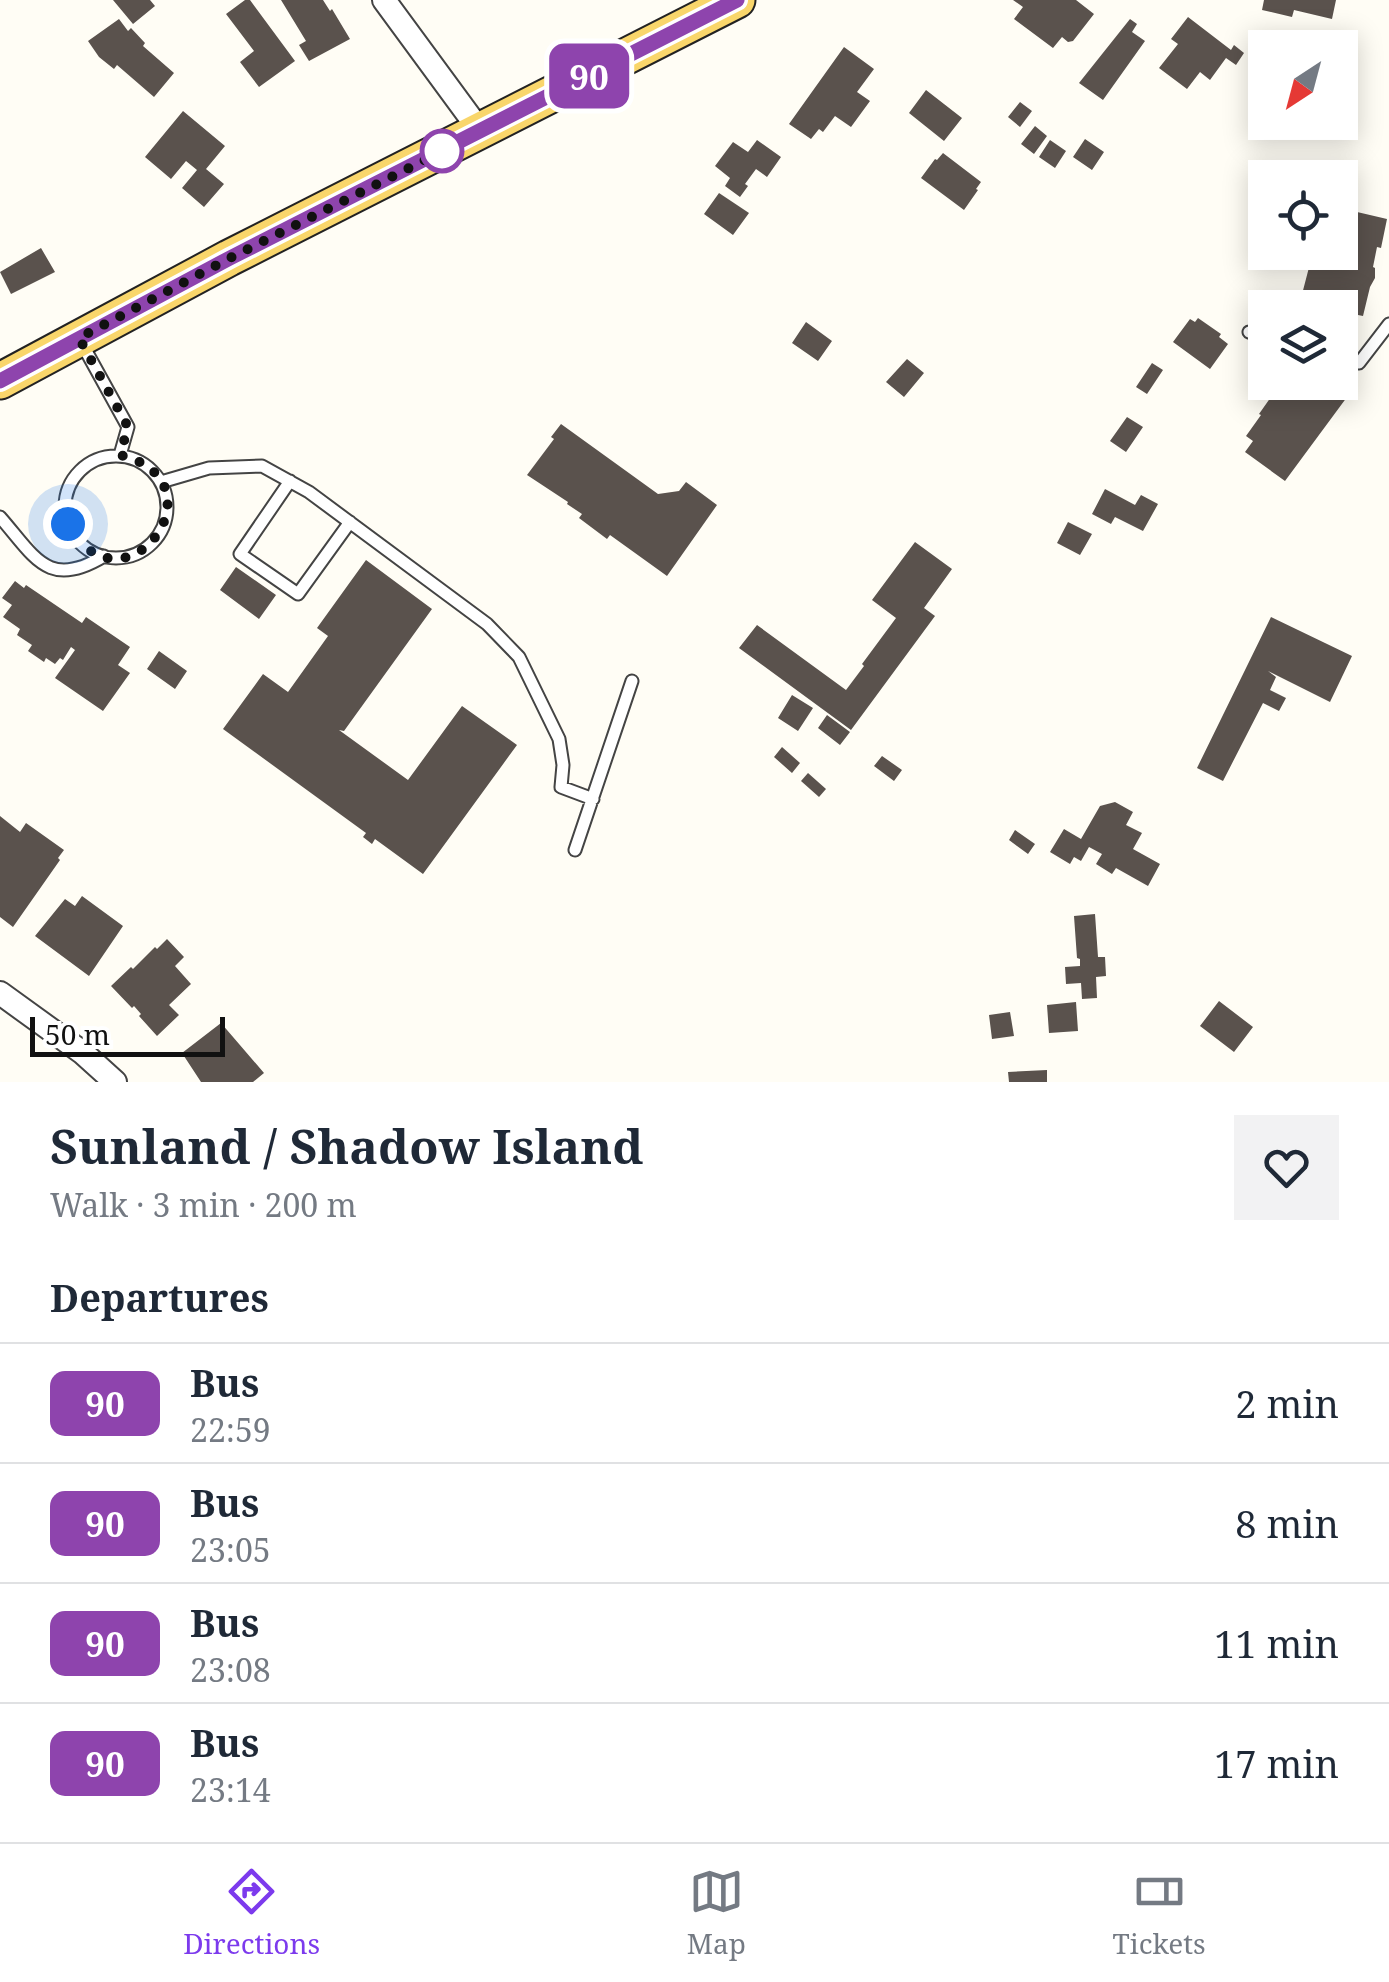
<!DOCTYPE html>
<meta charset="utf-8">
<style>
:root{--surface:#fff;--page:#f2f2f3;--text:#1f2937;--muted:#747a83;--line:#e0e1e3;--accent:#7c3aed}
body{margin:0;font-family:"Noto Serif",serif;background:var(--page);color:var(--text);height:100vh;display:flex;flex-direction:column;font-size:38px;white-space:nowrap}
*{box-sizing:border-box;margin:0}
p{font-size:32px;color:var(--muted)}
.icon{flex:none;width:55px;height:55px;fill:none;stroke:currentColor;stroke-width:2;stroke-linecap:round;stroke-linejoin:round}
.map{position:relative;height:1082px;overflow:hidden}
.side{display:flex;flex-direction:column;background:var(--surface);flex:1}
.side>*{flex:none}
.badge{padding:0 20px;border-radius:15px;font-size:35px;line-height:65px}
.needle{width:65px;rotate:216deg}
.buttons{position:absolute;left:1248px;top:30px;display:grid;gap:20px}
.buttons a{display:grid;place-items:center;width:110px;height:110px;border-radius:0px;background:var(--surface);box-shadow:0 5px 25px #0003;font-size:50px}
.scale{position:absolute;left:30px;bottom:25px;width:195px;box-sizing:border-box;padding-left:10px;border:5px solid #111;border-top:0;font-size:28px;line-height:35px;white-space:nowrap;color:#111;-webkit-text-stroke:8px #fff;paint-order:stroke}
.you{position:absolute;width:50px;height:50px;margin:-25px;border:8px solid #fff;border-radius:50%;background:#1a73e8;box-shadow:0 0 0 15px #1a73e833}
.map>.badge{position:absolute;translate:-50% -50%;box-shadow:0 0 0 5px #fff}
h2{padding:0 50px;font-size:38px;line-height:90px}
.round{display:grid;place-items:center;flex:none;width:105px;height:105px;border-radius:0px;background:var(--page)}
.headline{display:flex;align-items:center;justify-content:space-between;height:170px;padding:0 50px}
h1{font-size:48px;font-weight:700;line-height:75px}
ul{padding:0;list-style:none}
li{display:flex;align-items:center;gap:30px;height:120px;padding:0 50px;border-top:2px solid var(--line)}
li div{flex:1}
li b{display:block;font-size:38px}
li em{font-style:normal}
li .badge{min-width:110px;font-weight:700;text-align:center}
.tab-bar{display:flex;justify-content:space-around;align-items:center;height:140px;border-top:2px solid var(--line);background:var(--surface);font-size:28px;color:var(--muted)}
.tab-bar a{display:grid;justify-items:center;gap:5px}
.tab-bar .on{color:var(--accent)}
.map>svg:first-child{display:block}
.building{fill:#5a524d}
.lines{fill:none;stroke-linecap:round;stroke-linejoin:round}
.service-casing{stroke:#444;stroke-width:15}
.minor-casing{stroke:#444;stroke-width:26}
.primary-casing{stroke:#222;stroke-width:39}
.service{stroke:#fff;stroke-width:11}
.minor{stroke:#fff;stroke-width:22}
.primary{stroke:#f9d66b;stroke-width:35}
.line-casing{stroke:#fff;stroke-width:22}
.line{stroke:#8e44ad;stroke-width:15}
.walk{stroke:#111;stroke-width:10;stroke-dasharray:0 18}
.stop-dot{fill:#fff;stroke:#8e44ad;stroke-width:5}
</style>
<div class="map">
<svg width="1389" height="1082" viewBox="0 0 1389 1082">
<rect width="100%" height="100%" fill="#fffdf5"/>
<!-- building -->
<path class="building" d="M113,0H150L155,6L133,24Z
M245,0H250L295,61L259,87L240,62L254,51L226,14Z
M281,0H323L330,11L332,9L350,39L309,61L299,45L306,41Z
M1013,0H1076L1094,14L1073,41L1068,42L1062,37L1053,48L1014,19L1023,7Z
M1264,0H1336L1332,19L1294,10L1292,17L1262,10Z
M1188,17L1231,50L1234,45L1244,53L1236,65L1226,58L1210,80L1200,72L1187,89L1159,68L1178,44L1171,39Z
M119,19L128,31L131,28L145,43L143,46L174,73L154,97L117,65L114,69L99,57L88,41Z
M1130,19L1137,24L1132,32L1145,41L1103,100L1079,83Z
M844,47L874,69L857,92L870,101L851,127L835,116L823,132L819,129L811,139L789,124Z
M926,90L962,118L944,141L909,113Z
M1020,102L1032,111L1020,127L1008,117Z
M183,111L225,146L206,169L224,184L204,207L182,188L197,170L186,161L171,179L145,157Z
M1035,126L1047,136L1034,154L1021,144Z
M1085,139L1104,152L1092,170L1073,157Z
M757,140L781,157L767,177L756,169L745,184L748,186L740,197L725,186L730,178L715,166L733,142L748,152Z
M1050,140L1066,151L1055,168L1039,157Z
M943,153L981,182L976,189L978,190L964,210L921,178L935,159L937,160Z
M719,193L749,213L733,235L704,214Z
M1340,208L1387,219L1381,248L1377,247L1373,267L1375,268V278L1370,287L1363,316L1348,313L1345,325L1340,324V308H1303L1304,303L1300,302L1313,252H1340Z
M41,248L55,272L11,294L0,272Z
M1198,318L1221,334L1219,337L1228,344L1210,369L1173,342L1190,319L1195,322Z
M806,322L832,341L818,361L792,343Z
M907,359L924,373L904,397L886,382Z
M1152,363L1163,370L1147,394L1136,387Z
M1285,382H1335L1350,393L1285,481L1245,452L1253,441L1246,436L1261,415L1259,414L1280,384L1282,386Z
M1127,417L1143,427L1126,452L1110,441Z
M561,424L658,494L679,491L686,482L717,505L667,576L610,535L607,539L579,518L582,514L567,504L568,502L527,475L554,439L551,437Z
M1105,489L1135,505L1141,495L1158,504L1143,531L1115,517L1111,524L1092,514Z
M1068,522L1092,534L1080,555L1057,543Z
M915,542L952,569L924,608L935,616L851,730L739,648L757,625L846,690L864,666L862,664L896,618L872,600Z
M366,560L432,609L344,731L339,730L408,780L462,706L517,745L423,874L375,839L372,844L363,837L366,833L223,729L263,674L288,692L328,636L317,628Z
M236,567L276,595L259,619L220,590Z
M15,581L24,588L26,585L82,623L86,617L130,647L118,665L130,673L103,711L55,678L75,650L71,647L63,660L60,658L55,664L46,658L44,662L28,651L32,645L17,635L20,629L3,617L12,605L2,598Z
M1271,617L1352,656L1330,702L1268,671L1276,677L1270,690L1286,698L1279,711L1263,703L1223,781L1197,768Z
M159,651L187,671L175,689L147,669Z
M792,695L813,708L798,731L778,718Z
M827,715L850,732L840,745L818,728Z
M782,747L800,763L792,773L774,757Z
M882,756L902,770L894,781L874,766Z
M808,773L826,789L819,797L801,781Z
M1115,802L1133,812L1126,825L1142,833L1133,849L1160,864L1148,886L1116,868L1112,874L1096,864L1102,854L1089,847L1081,861L1074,857L1070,864L1050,852L1064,829L1081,839L1100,806Z
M0,816L20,832L26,823L64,850L58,858L60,860L13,927L0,917Z
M1015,830L1035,844L1028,854L1009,840Z
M82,896L123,926L89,976L35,936L65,899L75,906Z
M1095,914L1098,957H1105L1106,976L1096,977L1097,998L1082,999L1081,983L1066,984L1065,967L1080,966V959L1077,958L1074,916Z
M167,939L184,957L175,966L191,984L169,1005L179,1015L157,1036L139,1016L141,1014L134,1006L132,1008L111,986L131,967L133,969L155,947L157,949Z
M1219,1001L1253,1027L1234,1052L1200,1026Z
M1076,1002L1078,1031L1049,1033L1047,1005Z
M1010,1012L1014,1036L992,1039L989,1015Z
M221,1023L264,1073L253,1082H201L182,1053Z
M1047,1070V1082H1009L1008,1072Z"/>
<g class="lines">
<!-- service casing -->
<g class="service-casing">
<path id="service" d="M1249,332L1265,337
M81,342L128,427L120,455
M1340,357L1359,363L1389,324
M65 507a51 51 0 1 1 102 0a51 51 0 1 1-102 0Z
M290,481L240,554L298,594L350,522
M161,482L209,468L262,466L309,492L487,624L519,657L559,739L563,765L561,787L593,799
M0,517C35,557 48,590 104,556
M575,850L632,681"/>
</g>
<!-- minor casing -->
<g class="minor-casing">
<path id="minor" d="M384,0L481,132
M0,993L83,1053L115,1082"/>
</g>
<!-- primary casing -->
<g class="primary-casing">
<path id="primary" d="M0,381L229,258L737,0"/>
</g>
<!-- service -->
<use href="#service" class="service"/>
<!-- minor -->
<use href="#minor" class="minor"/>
<!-- primary -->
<use href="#primary" class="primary"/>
</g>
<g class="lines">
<!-- line casing -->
<g class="line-casing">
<path id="line" d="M0,381L230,258L737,0"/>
</g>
<!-- line -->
<use href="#line" class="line"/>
<!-- walk -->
<path class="walk" d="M68,524C122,623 230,482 120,455L128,427L79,338L230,258L449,148L442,151"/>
</g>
<!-- markers -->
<circle class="stop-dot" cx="442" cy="151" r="20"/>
</svg>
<div class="buttons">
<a><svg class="needle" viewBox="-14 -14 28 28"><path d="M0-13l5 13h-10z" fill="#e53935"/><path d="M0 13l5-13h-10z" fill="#747a83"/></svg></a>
<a><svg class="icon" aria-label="locate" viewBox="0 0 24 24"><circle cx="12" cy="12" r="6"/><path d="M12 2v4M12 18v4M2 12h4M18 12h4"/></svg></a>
<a><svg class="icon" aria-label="layers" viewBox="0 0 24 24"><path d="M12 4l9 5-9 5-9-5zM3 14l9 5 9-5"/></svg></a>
</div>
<div class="scale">50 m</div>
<div class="you" style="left:68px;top:524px"></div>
<b class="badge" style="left:589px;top:76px;background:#8e44ad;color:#fff">90</b>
</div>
<section class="side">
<div class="headline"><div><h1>Sunland / Shadow Island</h1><p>Walk · 3 min · 200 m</p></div><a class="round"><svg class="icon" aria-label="heart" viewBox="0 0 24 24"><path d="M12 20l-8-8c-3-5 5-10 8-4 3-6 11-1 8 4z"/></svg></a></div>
<h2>Departures</h2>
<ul>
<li><span class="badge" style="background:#8e44ad;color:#fff">90</span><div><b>Bus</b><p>22:59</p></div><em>2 min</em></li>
<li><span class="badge" style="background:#8e44ad;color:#fff">90</span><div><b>Bus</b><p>23:05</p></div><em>8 min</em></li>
<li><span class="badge" style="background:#8e44ad;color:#fff">90</span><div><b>Bus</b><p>23:08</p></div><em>11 min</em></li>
<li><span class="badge" style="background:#8e44ad;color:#fff">90</span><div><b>Bus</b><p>23:14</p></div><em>17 min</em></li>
</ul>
</section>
<nav class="tab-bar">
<a class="on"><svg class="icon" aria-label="directions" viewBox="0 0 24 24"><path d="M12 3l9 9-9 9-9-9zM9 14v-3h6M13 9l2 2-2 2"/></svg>Directions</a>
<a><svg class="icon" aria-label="map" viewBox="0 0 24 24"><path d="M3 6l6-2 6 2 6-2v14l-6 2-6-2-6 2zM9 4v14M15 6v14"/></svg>Map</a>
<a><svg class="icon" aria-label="tickets" viewBox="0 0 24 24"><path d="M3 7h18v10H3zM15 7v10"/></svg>Tickets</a>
</nav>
